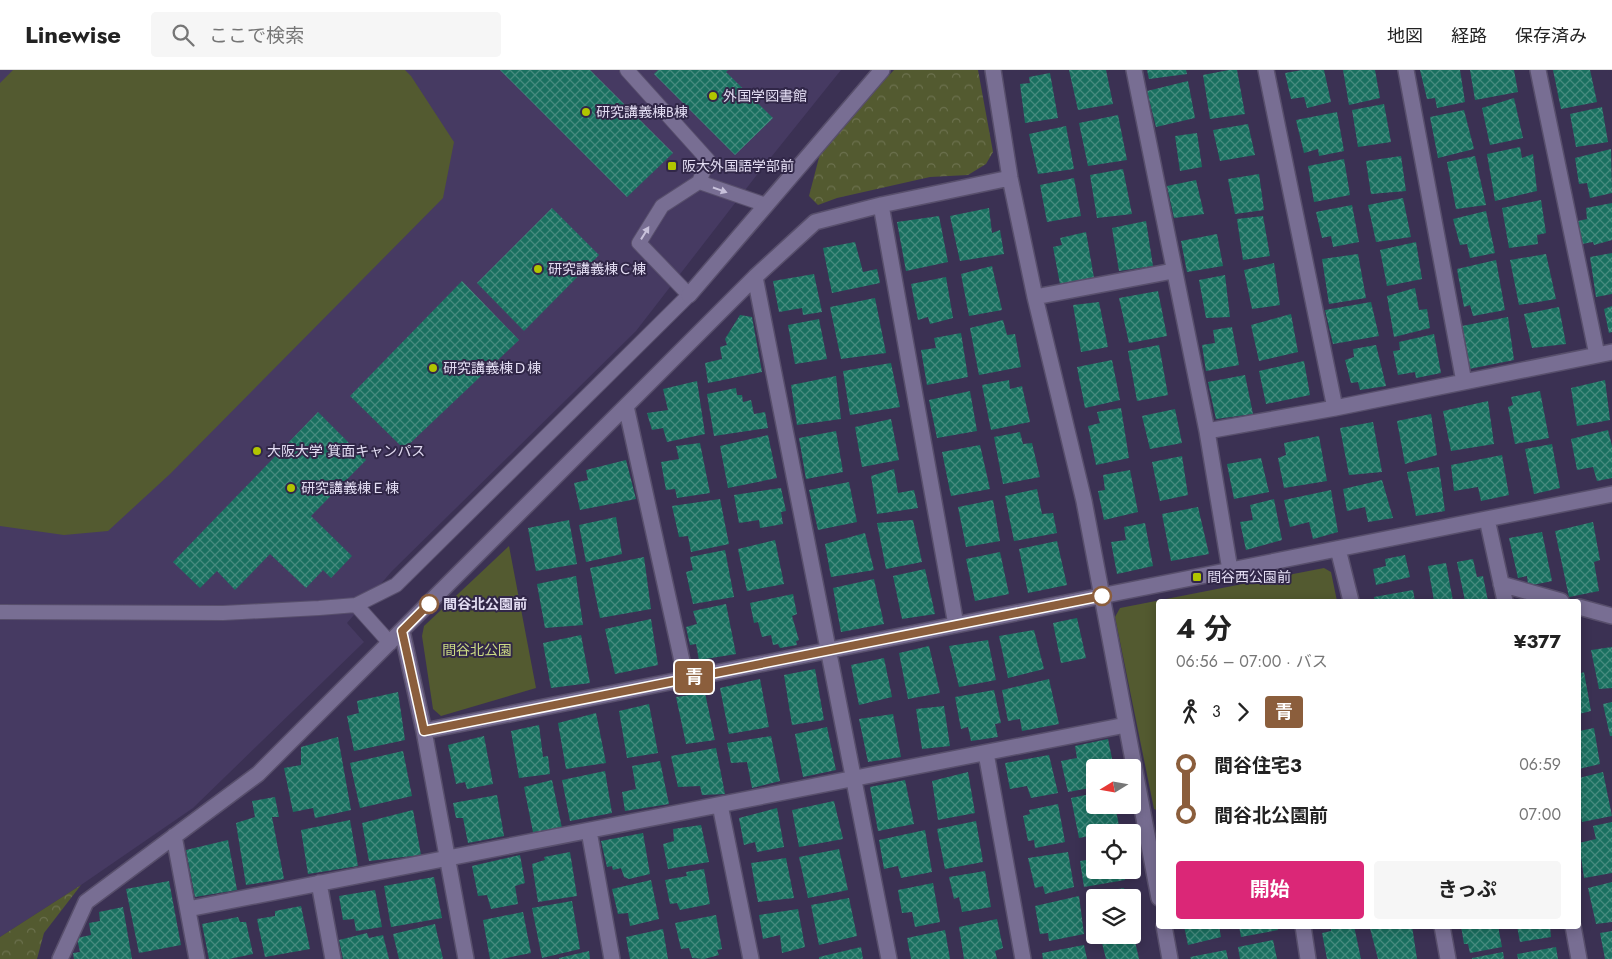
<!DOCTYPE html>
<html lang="ja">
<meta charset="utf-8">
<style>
:root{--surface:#fff;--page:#f6f6f6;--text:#222;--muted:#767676;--line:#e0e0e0;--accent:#db2777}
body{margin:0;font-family:Jost,"Noto Sans JP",sans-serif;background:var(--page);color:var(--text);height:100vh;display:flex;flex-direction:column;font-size:19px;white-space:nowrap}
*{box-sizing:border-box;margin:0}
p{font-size:16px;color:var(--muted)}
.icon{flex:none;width:28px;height:28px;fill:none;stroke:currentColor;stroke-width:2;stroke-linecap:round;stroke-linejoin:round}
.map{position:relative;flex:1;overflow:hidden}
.details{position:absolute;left:1156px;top:529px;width:425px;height:330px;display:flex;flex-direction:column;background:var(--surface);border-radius:5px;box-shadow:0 2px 12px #0003}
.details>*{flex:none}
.badge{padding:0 10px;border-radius:4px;font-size:18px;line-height:32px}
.needle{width:32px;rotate:259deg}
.fabs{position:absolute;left:1086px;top:689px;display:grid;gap:10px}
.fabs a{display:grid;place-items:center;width:55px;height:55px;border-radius:5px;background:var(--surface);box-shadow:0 2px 12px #0003;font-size:25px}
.map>.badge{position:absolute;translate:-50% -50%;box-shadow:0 0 0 2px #fff}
.legs{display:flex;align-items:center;gap:8px;height:55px;padding:0 20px;font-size:16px}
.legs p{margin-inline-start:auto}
.headline{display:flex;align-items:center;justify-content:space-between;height:85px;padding:0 20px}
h1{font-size:28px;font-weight:700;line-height:38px}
.primary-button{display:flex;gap:10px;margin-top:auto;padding:10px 20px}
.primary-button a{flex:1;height:58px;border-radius:5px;background:var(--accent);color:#fff;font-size:20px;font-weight:700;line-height:58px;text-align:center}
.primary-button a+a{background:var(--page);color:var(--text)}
ul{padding:0 20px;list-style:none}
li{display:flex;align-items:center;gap:18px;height:50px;font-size:19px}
li i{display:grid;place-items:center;width:8px;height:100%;margin:0 6px;background:currentColor}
li i::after{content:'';width:12px;height:12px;margin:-6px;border:4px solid;border-radius:50%;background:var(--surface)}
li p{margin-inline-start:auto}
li:first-child i{background:linear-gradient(#0000 50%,currentColor 0)}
li:last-child i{background:linear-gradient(currentColor 50%,#0000 0)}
header{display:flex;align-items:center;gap:30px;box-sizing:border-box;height:70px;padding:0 25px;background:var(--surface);border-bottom:1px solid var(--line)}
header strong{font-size:24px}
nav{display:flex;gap:28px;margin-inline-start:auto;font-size:18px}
.search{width:350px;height:45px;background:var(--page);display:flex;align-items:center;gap:12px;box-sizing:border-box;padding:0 18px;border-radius:5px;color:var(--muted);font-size:19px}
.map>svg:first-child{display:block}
.built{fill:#463a62}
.green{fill:#535a30}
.forest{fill:url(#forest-crowns)}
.building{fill:url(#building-cross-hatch)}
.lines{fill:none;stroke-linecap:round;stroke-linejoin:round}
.lane-casing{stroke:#584f6c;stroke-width:16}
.street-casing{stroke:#584f6c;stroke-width:18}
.lane{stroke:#786e93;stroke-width:14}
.street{stroke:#786e93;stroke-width:15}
.oneway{fill:#c8c1db}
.line-1-casing{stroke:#fff;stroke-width:11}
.line-1{stroke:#8b5e3c;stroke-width:8}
.poi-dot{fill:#b1c500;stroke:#312748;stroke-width:2}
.stop-1-dot{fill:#fff;stroke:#8b5e3c;stroke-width:2.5}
.labels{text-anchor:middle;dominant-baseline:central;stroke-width:4;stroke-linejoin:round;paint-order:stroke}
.poi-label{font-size:14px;fill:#e3ddf3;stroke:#312748;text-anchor:start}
.stop-label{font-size:14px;font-weight:bold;fill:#e3ddf3;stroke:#312748;text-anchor:start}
.park-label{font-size:14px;fill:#cbda83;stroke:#312748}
</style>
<header>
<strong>Linewise</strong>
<div class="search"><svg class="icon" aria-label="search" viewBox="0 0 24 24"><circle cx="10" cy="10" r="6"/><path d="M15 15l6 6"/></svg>ここで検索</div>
<nav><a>地図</a><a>経路</a><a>保存済み</a></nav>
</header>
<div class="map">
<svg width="1612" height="889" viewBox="0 0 1612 889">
<defs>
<pattern id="forest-crowns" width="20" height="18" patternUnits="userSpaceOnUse" patternTransform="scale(1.25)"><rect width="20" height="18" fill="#535a30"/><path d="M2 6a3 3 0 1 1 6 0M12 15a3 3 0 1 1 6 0" fill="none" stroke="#6c714e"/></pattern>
<pattern id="building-cross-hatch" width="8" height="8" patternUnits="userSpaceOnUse" patternTransform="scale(1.25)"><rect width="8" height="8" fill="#1a7060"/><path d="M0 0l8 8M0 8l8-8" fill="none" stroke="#468b7f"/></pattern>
</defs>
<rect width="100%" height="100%" fill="#3b3153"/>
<!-- built -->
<path class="built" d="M0,0H841L756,106L636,261L392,501L347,553L364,572L193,738L81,815L0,867Z"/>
<!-- green -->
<path class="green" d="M13,0H405L411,6L454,72L443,128L170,404L108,461L64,465L0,456V13Z
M509,476L536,618L441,646L433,639L422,566L424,556Z
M1324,498L1331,502L1337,531H1159V741L1154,739L1115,547L1120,538Z"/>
<!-- forest -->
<path class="forest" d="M894,0H978L993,82L986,94L968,105L930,107L837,128L818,135L809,126L822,76Z
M81,815L44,863L37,889H0V867Z"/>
<!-- building -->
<path class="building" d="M500,0H590L673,83L627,127Z
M658,0H728L726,2L773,48L735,85L654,4Z
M1069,0H1106L1113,34L1078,40Z
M1147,0H1186L1187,4L1149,9Z
M1229,0H1237L1245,44L1210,49L1203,5Z
M1302,0H1324L1331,32L1307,38L1304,27L1291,29L1285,3Z
M1343,0H1375L1380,28L1349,35Z
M1420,0H1460L1465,32L1437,38L1435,28L1427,29Z
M1470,0H1514L1518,22L1475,30Z
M1553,0H1590L1597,32L1561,39Z
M1050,3L1058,48L1025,53L1020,14L1030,13L1029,7Z
M1188,11L1195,48L1156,57L1147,21Z
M1514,28L1523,68L1490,75L1482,38Z
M1384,34L1391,72L1358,77L1352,40Z
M1602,37L1608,72L1576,77L1570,44Z
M1464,40L1474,79L1438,88L1430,47Z
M1337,42L1344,81L1319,86L1318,79L1304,83L1296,50Z
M1118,45L1127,90L1088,96L1079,53Z
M1248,54L1255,85L1220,91L1213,60Z
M1066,56L1074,99L1038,104L1029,64Z
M1197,63L1202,97L1180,101L1175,66Z
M1520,77L1522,88L1533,84L1537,121L1495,131L1487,84Z
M1611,79L1612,123L1590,128L1587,113L1579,114L1575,88Z
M1401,86L1406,121L1371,124L1366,91Z
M1475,86L1486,135L1456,139L1447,92Z
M1344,89L1350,125L1314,132L1308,96Z
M1123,99L1132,144L1097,148L1090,105Z
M1259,104L1264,140L1235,144L1228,109Z
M1074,108L1081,146L1047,152L1040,115Z
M1196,110L1204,144L1174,148L1167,116Z
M1403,128L1411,167L1376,172L1368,135Z
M1541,130L1546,163L1537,165L1538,174L1509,178L1502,138Z
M1612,133V170L1594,175L1593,172L1582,174L1578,151L1587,149L1586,138Z
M1352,135L1359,172L1333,177L1331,166L1322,168L1316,142Z
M552,138L599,185L524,261L477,213Z
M989,138L992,163L1000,160L1004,184L960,191L950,146Z
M1486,141L1495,183L1470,188L1467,174L1460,175L1453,149Z
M939,146L948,192L906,201L897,152Z
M1263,146L1270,186L1243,190L1237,149Z
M1146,151L1153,196L1119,201L1112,158Z
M1086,162L1094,208L1060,214L1053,177L1062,175L1060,168Z
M1217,164L1223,196L1187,202L1181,171Z
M855,172L863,202L877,199L880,213L832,223L823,178Z
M1416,172L1422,209L1387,216L1380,180Z
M1612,183V224L1596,227L1590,187Z
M1358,184L1366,228L1329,234L1322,189Z
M1546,184L1556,229L1519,235L1510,190Z
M1496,190L1505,240L1473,246L1470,235L1464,237L1457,199Z
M1274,193L1280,235L1252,239L1244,200Z
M992,196L1002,240L969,246L961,204Z
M814,204L822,242L803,245L802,238L779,242L773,211Z
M1225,205L1230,247L1206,248L1199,210Z
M946,207L953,248L930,254L928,247L918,250L911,214Z
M462,211L519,270L404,379L350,326Z
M1415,218L1419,240L1427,239L1430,258L1394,267L1387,226Z
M1158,221L1167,266L1129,273L1119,228Z
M875,228L886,283L841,289L830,237Z
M1099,232L1108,277L1081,282L1073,235Z
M1371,232L1379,266L1333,274L1325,240Z
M1612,236V262L1609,263L1604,239Z
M1559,237L1566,274L1532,278L1524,244Z
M1291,244L1298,282L1259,291L1251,255Z
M740,245L752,247L762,302L708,313L705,293L722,289L720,277L727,275L725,269Z
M1508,247L1514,290L1469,299L1462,256Z
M819,249L827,289L795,294L788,255Z
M1003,250L1007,265L1015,264L1021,297L979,305L970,258Z
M1232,257L1239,295L1206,301L1202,275L1215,273L1213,260Z
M961,263L968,307L927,315L921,280L936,278L934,268Z
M1434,264L1441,303L1416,308L1415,302L1398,305L1393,281L1400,280L1399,272Z
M1159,275L1168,325L1137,331L1128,281Z
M1376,275L1386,316L1360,320L1358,312L1351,313L1345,290L1354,287L1353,279Z
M1112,290L1120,330L1085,338L1077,297Z
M1304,291L1310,325L1266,334L1259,301Z
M891,293L900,337L850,345L843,301Z
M1245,305L1253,344L1216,349L1208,312Z
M836,306L841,349L797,355L791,315Z
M1009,310L1010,319L1022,316L1030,352L991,360L982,315Z
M1605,310L1610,350L1577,356L1571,318Z
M697,311L705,364L667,372L663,358L652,360L647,343L668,340L663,319Z
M736,318L737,325H742L743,332L751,330L754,344L765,342L768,358L714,366L707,324Z
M970,321L977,361L937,368L929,330Z
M1540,321L1549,368L1515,374L1508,337L1513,335L1511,327Z
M1488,331L1494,374L1451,381L1443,341Z
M1121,338L1129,388L1096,395L1088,356L1100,353L1097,342Z
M1175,339L1182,373L1150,379L1142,346Z
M318,342L366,390L311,446L352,486L331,508L323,500L306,518L270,484L235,520L217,501L200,518L173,492Z
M1431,344L1437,385L1405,394L1397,351Z
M891,349L899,390L862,397L855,357Z
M1373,352L1382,402L1349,405L1340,358Z
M1608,360L1612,376V408L1597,411L1593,397L1577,400L1571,369Z
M836,361L843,402L806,409L799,368Z
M1020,362L1023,374L1032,373L1040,407L1003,414L994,367Z
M768,365L777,408L728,418L720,376Z
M1319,366L1327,411L1284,418L1278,388L1286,385L1284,373Z
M700,373L710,423L677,428L675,419L666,420L661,392L679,389L676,376Z
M1552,374L1560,418L1534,424L1525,379Z
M980,375L990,419L951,426L942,382Z
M1502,385L1509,425L1481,431L1478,417L1454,421L1451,395Z
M1182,386L1188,425L1160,431L1152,392Z
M1261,388L1269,422L1234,429L1227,394Z
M626,390L636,429L580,440L574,413L588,410L586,400Z
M1439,397L1445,441L1416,446L1407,402Z
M894,399L898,423L914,420L918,438L877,444L871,406Z
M1130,400L1138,442L1104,450L1098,421L1105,420L1103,405Z
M1382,410L1393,448L1368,452L1365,437L1347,441L1343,419Z
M849,412L857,452L818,460L809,420Z
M781,418L786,441L781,442L783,454L760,458L759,450L739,453L734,425Z
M1037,419L1042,444L1053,443L1057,463L1014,471L1005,426Z
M1331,420L1338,462L1313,469L1309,452L1290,457L1284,430Z
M720,429L729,474L691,482L688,466L679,467L672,436Z
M1274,429L1282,470L1246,480L1240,452L1253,450L1250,435Z
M993,430L1000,471L966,477L958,437Z
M1198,437L1209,484L1171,491L1162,444Z
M616,447L622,484L586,492L579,455Z
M569,450L577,494L536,501L528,458Z
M913,450L922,492L886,499L877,453Z
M1593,452L1600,490L1594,492L1599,521L1569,527L1555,461Z
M1145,453L1153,496L1117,504L1111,472L1126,470L1124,457Z
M1542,462L1552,511L1528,516L1527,506L1518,508L1509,468Z
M865,463L874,500L831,507L825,474Z
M775,470L784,514L747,521L738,479Z
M1057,471L1067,515L1028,523L1019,479Z
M725,480L734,527L693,534L686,502L693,500L690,487Z
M1000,482L1009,524L975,531L966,489Z
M1405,485L1410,507L1376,515L1373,499L1386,496L1385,489Z
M644,487L651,539L600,548L590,498Z
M1473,489L1477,507L1483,506L1488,531H1465L1457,492Z
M1446,493L1453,531H1434L1428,496Z
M925,499L935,544L902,549L893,506Z
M576,506L583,555L545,558L537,514Z
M874,509L884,554L841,562L833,518Z
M1413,520L1415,531H1375L1374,527Z
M793,524L797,544L792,546L799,570L796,571L797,575L780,578L778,574L773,575L771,565L762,567L758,552L754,553L750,533Z
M726,534L736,584L699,590L696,574L690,575L686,557L697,554L693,541Z
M1077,548L1086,588L1061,593L1053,553Z
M651,549L658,595L615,604L605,559Z
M1034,560L1044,599L1008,608L999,566Z
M581,565L590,613L551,618L543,573Z
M988,570L996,610L959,617L949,576Z
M929,576L940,623L908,629L899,583Z
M1612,577V618L1599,619L1591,580Z
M884,588L892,627L859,635L851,595Z
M815,599L824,650L792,655L784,605Z
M1584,602L1591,641L1579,644V604Z
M760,609L769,657L729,664L720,618Z
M1049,609L1059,654L1022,661L1020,649L1008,651L1002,620Z
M994,620L1001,653L995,654L998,667L971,671L968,657L961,659L955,627Z
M398,622L405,670L354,681L347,646L359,643L357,631Z
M705,623L715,670L686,674L676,627Z
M1612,632V666H1610L1603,634Z
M649,634L658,683L627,688L619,641Z
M944,636L950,676L922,679L916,639Z
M596,643L606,693L566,699L558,653Z
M893,644L901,687L868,692L859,649Z
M539,655L543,687L548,686L550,704L519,708L511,661Z
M827,657L836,700L803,707L795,664Z
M1594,658L1600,694L1579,699V661Z
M484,666L493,714L467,719L465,712L456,714L448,675Z
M771,666L780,711L752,718L747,692L731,693L727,673Z
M338,667L351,740L315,748L313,738L293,742L284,698L301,695V677Z
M1108,669L1114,698H1095V717L1068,722L1061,691L1077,688L1075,676Z
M716,678L725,724L702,725L700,716L678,717L671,686Z
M403,681L412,726L360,738L350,693Z
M1049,685L1058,723L1031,728L1027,716L1010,719L1005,693Z
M660,691L669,734L625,741L622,722L636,719L632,696Z
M605,701L612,743L570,751L562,710Z
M968,702L975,743L938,750L932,711Z
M1603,702L1612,746L1582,752L1579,736V708Z
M552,710L562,758L533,762L524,717Z
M905,710L914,754L878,761L870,717Z
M1095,723V735H1115L1120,761L1095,762V765L1079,768L1071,728Z
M497,725L504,766L468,773L463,748H456L453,733Z
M275,727L279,747H272L284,809L246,815L236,753L255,747L252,731Z
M834,731L843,769L799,777L792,740Z
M1058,734L1065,772L1035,778L1034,770L1028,771L1023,746L1030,744L1029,740Z
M777,738L784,777L757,782L755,772L744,775L739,748Z
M413,740L421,785L369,791L362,753Z
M350,750L358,796L308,804L301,760Z
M976,751L983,792L945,799L937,759Z
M1612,752V803L1584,808L1579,773L1596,769L1593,756Z
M701,755L709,792L668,799L663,774L674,771L673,759Z
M925,760L932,802L901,808L898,796L884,799L879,770Z
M643,763L650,804L629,809L624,807L621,798L613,800L612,796L607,797L601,771Z
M228,770L237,820L195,827L186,780Z
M1095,772V800H1123L1125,810L1084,817L1080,791L1092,789L1089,773Z
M839,779L848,820L808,828L799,787Z
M570,782L577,826L538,832L532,794L545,790L544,787Z
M1068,782L1074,817L1045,824L1043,816L1035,818L1028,788Z
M520,785L525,813L515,816L518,834L491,839L487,825L478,826L472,796Z
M786,788L794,828L758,832L751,793Z
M704,799L710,834L680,840L677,833L670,834L665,810L687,806L686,802Z
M985,801L991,837L962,842L959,827L954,829L949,807Z
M434,807L442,848L391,857L384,816Z
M651,810L659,849L630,856L628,843L618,844L612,819Z
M169,811L181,875L139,883L126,819Z
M1612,812V852L1596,854L1588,818Z
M933,813L940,852L915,857L912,842L902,843L898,820Z
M1124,818L1126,828H1095L1094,851L1089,824Z
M375,820L382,857L356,861L354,849L343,850L339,826Z
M1079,826L1084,864L1049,871L1048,863L1040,864L1035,836Z
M849,828L857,866L819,875L811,835Z
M572,831L580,879L542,888L532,838Z
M301,836L310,879L265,887L257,849L275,846V841Z
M123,837L132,889H74L73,883L80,882L77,868L91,865L89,853L100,851L99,842Z
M798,839L805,877L782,883L780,865L763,869L759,845Z
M523,842L531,883L501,889H490L483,850Z
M716,845L722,879L717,880L719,885L704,889L692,888L689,878L681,879L675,853Z
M238,847L240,852H246L253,884L229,889H209L202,854Z
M997,849L1003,878L995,881L997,889H964L959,857Z
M435,854L443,889H399L393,864Z
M1184,856H1219L1221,867L1188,875Z
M1239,856H1277L1278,860L1241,867Z
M1331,856H1354L1361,889H1327L1322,863L1331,861Z
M1376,856H1412L1417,889H1378L1370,858Z
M1461,856H1498L1502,877L1470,883L1468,874H1464Z
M1517,856H1550L1551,867L1520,872Z
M663,859L668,889H630L626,867Z
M945,860L950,889H911L907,868Z
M1612,861V889H1605L1600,863Z
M367,863L369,868L383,865L389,889H343L339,870Z
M1134,867L1139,889H1106L1102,873Z
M1273,870L1277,889H1240L1238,877Z
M1084,875L1087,889H1043L1042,883Z
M861,877L863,889H819V887Z
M1556,877L1558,889H1518L1517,884Z
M1226,880L1228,889H1191L1190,887Z
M589,881L590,889H559V888Z
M1503,882L1504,889H1472V888Z"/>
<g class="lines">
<!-- lane casing -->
<g class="lane-casing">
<path id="lane" d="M627,0L708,90L699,112
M356,535L390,573
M0,542L223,543L319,538L356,535L396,515L689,225L639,173L662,136L699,112L766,135"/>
</g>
<!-- street casing -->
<g class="street-casing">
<path id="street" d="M993,0L1010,108L1035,227L1084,431L1159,828
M1134,0L1207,361L1230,500
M1266,0L1335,338
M1406,0L1464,312
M1538,0L1597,285
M881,135L956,555
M755,207L889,889
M689,225L882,0
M1035,227L1173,201
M626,336L686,609
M1207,361L1335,338L1612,282
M1487,449L1505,531
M1338,479L1351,531
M1501,514L1561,531
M1579,537L1612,546
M402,561L424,661L466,889
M424,661L1612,424
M986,683L1023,889
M720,735L751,889
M589,761L612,889
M174,766L197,889
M319,813L333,889
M188,839L1126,655
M1164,856L1170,889
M1303,856L1308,889
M1442,856L1448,889
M1573,856L1579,889
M60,889L86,832L258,704L755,207L815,152L881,135L1010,108"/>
</g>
<!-- lane -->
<use href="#lane" class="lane"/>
<!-- street -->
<use href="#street" class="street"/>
</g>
<!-- one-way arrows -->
<defs><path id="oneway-solid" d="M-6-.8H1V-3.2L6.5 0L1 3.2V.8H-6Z" transform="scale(1.25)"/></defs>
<g class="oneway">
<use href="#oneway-solid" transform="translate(720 120) rotate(19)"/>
<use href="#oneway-solid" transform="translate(645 163) rotate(-58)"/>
</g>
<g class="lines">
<!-- line-1 casing -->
<g class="line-1-casing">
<path id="line-1" d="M429,534L402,561L424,661L1102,526"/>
</g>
<!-- line-1 -->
<use href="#line-1" class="line-1"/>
</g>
<!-- markers -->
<g class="poi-dot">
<circle cx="713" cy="26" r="5"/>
<circle cx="586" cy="42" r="5"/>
<rect x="667" y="91" width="10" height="10" rx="2.5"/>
<circle cx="538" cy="199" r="5"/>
<circle cx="433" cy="298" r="5"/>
<circle cx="257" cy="381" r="5"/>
<circle cx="291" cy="418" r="5"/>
<rect x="1192" y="502" width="10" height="10" rx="2.5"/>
</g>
<g class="stop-1-dot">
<circle cx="1102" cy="526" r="9"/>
<circle cx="429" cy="534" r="9"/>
</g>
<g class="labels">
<!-- poi labels -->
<g class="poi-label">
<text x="723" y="26">外国学図書館</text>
<text x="596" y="42">研究講義棟B棟</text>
<text x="682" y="96">阪大外国語学部前</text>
<text x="548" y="199">研究講義棟Ｃ棟</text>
<text x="443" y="298">研究講義棟Ｄ棟</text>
<text x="267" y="381">大阪大学 箕面キャンパス</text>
<text x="301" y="418">研究講義棟Ｅ棟</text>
<text x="1207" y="507">間谷西公園前</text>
</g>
<!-- stop labels -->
<g class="stop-label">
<text x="443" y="534">間谷北公園前</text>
</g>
<!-- park labels -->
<g class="park-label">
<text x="477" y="580">間谷北公園</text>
</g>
</g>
</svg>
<div class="fabs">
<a><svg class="needle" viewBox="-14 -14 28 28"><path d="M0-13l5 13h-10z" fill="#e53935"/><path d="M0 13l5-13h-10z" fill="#767676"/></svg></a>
<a><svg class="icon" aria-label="locate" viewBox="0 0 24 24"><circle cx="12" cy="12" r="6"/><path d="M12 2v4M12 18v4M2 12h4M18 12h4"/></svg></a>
<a><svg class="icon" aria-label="layers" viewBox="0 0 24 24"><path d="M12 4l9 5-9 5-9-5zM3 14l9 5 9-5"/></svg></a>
</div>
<b class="badge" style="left:694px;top:607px;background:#8b5e3c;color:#fff">青</b>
<section class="details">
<div class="headline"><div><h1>4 分</h1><p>06:56 – 07:00 · バス</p></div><b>¥377</b></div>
<div class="legs"><svg class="icon" aria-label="walk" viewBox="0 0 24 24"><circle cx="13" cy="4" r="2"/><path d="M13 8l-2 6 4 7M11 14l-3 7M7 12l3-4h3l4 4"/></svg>3<svg class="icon" aria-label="forward" viewBox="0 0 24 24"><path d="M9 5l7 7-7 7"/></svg><b class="badge" style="background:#8b5e3c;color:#fff">青</b></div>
<ul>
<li><i style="color:#8b5e3c"></i><b>間谷住宅3</b><p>06:59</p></li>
<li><i style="color:#8b5e3c"></i><b>間谷北公園前</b><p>07:00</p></li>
</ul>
<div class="primary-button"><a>開始</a><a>きっぷ</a></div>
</section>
</div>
